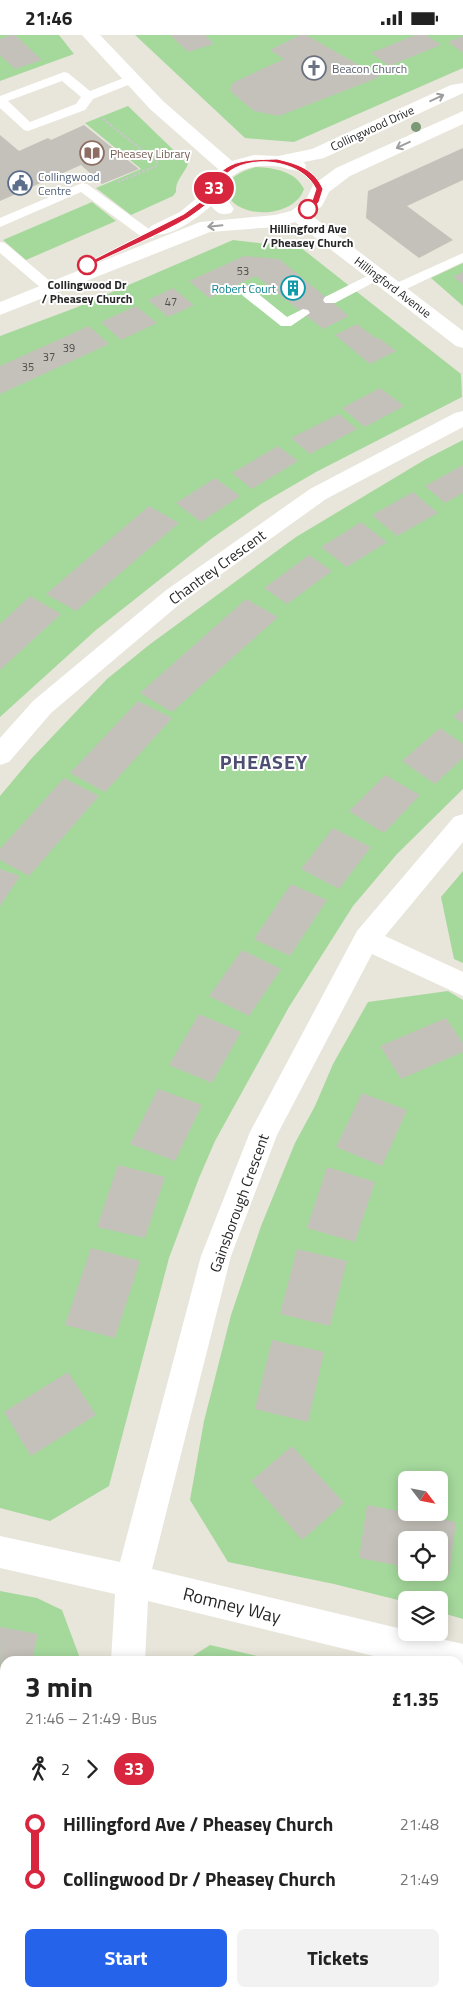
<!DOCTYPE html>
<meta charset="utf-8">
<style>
:root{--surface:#fff;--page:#f2f2f2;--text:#222;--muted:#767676;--accent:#2563eb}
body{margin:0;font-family:"Titillium Web",sans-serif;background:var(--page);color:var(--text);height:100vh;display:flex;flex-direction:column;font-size:19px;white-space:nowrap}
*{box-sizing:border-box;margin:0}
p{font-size:16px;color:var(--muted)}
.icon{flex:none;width:28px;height:28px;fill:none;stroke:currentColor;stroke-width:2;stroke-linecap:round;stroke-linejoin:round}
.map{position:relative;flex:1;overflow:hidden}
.details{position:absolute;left:0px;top:1621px;width:464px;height:341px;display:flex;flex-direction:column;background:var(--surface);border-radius:15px 15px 0 0;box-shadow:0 2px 12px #0003}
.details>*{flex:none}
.badge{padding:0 10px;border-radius:16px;font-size:18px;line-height:32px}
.needle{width:32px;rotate:122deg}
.buttons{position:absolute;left:398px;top:1436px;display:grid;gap:10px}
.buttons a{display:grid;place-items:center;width:50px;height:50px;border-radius:8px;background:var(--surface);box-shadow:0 2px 12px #0003;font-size:25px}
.map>.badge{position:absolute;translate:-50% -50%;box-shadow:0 0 0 2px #fff}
.legs{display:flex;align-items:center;gap:8px;height:55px;padding:0 25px;font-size:16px}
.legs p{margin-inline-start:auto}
.headline{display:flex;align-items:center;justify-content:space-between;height:85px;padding:0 25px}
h1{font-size:28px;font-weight:700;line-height:38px}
.action{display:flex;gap:10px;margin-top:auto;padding:10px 25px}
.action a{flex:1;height:58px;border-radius:8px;background:var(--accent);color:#fff;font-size:20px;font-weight:700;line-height:58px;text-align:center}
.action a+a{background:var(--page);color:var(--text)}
ul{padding:0 25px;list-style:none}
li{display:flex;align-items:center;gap:18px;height:55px;font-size:19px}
li i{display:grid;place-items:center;width:8px;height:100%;margin:0 6px;background:currentColor}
li i::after{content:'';width:12px;height:12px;margin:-6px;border:4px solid;border-radius:50%;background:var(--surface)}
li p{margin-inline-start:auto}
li:first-child i{background:linear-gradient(#0000 50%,currentColor 0)}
li:last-child i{background:linear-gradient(currentColor 50%,#0000 0)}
.status{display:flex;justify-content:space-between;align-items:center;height:35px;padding:0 25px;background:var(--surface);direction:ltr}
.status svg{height:14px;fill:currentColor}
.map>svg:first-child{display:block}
.green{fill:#a5d99c;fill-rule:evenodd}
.building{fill:#c4c1ba}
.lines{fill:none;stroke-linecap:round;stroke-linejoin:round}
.path{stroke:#c7c7c7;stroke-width:2.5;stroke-dasharray:2.5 2;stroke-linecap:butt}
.service{fill:#fff;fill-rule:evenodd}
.minor{fill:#fff;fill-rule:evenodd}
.tree{fill:#7b9974}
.oneway{stroke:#9e9e9e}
.line-1{fill:#d7263d;stroke:#fff}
.stop-1-dot{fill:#fff;stroke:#d7263d;stroke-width:2.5}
.labels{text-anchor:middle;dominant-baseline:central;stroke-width:4;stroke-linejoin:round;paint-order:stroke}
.far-number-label{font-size:11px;fill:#4e4e4c}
.far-worship-label{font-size:12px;fill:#5b616d;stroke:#fff;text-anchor:start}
.far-street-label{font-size:12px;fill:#272727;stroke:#fff}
.far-education-label{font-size:12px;fill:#785e54;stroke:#fff;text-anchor:start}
.far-service-label{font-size:12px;fill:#4e5e75;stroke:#fff;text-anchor:start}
.far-stop-label{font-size:12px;font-weight:bold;fill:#272727;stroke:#fff}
.far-culture-label{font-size:12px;fill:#0d838f;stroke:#fff;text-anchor:end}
.street-label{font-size:15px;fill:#272727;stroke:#fff}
.near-street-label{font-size:18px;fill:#272727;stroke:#fff}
.district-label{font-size:20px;font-weight:bold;letter-spacing:1px;fill:#4e4d72;stroke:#fff}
</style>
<div class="status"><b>21:46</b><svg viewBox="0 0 49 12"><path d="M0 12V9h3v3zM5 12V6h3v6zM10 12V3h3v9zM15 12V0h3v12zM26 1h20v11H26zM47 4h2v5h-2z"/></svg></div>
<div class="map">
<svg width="463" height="1962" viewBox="0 0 463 1962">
<rect width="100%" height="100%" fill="#e8e5da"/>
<!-- green -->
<path class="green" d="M0,0H59L74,19L0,46Z
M135,0H463V33L294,107L245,103Z
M128,71L188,129C184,139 175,146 176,157L173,161L131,180L96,153L141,134L85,88Z
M256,132C275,133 295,136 304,154C293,186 228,185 225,151C233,140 243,136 256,132Z
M92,167L116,186L26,225L3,205Z
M233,205L267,209L283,207L295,208L461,339L462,362L316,437L261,469L211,504L96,595L0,682V301L75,273Z
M463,228V271L431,243Z
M463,405V754L397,819L353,871L289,972L215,1106L199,1143L169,1223L109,1451L50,1486L0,1473V761L31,724L107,644L149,610L296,502L426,424Z
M463,836V928L454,924L441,862Z
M448,956L463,965V1584L439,1577V1565H406V1567L334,1549L228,1527L190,1465L204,1386L231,1280L261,1191L295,1108L315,1071L333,1029L368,967ZM406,1445H439V1478H406ZM406,1505H439V1538H406Z
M0,1556L37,1563L62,1575L81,1626H5V1958H72V1962H0Z
M210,1610L279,1626H185Z
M459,1672L463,1674V1962H152L151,1958H459Z"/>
<!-- building -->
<path class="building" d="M11,0H15L42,25L15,34L0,20V4Z
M170,0H205L214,9L188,17Z
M300,0H306L380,42L279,81L254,76L231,57L230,53L234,47L284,24L270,15Z
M415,0H426L441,10L389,31L371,18Z
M463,1V18L448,7Z
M84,90L139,134L102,149L81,130L0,166V100L19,116L48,103L51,105Z
M463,113V145L407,171L453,205L419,223L366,183L368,156Z
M244,221L279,224L349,281L323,294L256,241L209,263L189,246Z
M463,237V249L453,242Z
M173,253L194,270L168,282L148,265Z
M136,271L157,288L121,305L101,287Z
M357,289L377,304L379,303L396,316L370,329L335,300Z
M89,291L109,309L0,359V331Z
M380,353L404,371L365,392L342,373Z
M339,379L357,394L310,419L291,403Z
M278,411L298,426L252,454L232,438Z
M463,430V458L445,468L425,451Z
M215,443L240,461L201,487L176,468Z
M413,457L438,478L397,501L372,480Z
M149,471L179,488L76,576L46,559Z
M361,487L387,507L347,532L321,512Z
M309,520L332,536L287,569L264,553Z
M30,561L61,579L0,635V589Z
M246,564L278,582L172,677L140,658Z
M138,666L172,683L105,757L70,738Z
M463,673V688L453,682Z
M440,693L463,709V723L435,749L402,726Z
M385,740L420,760L384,798L349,776Z
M64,743L99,761L29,841L0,825V814Z
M333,793L371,812L339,854L301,834Z
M0,834L20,841L0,871Z
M291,849L327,865L290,921L254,904Z
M242,915L281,934L249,981L209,961Z
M199,979L241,997L212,1048L169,1030Z
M446,983L463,1008V1017L401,1044L380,1011Z
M158,1054L202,1070L175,1126L130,1109Z
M362,1058L407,1075L382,1131L336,1112Z
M118,1130L165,1142L145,1203L97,1192Z
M327,1132L375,1147L355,1207L307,1193Z
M91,1213L140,1226L115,1303L65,1290Z
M297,1214L347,1226L330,1291L280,1279Z
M272,1305L324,1317L308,1387L255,1374Z
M68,1337L96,1380L31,1421L4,1377Z
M292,1411L344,1468L302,1505L251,1446Z
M367,1470L456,1487L449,1540L439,1538V1505H406V1532L359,1523Z
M0,1592L38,1599L32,1626H5V1738L1,1757Z
M459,1737L463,1738V1809L459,1808Z
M205,1958H274L275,1962H206Z"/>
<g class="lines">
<!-- path -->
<path class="path" d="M103,84L157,127L156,131L118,147"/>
<!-- service -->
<path class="service" d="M64,37L68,38L90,56L129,41L135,45L133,48L93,64L85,75L28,96L24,95L0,73V61ZM62,46L81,62L76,69L30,87L8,66Z
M82,148L87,149L153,197L155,200L153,203H143L81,157L0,192V183Z
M0,207L5,208L51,247L53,250L51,253H41L0,218Z
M463,218V227L400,257L395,258L388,254L390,251Z
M377,236L382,237L384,240L382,243L335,268H325L323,265L325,262Z
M247,253L252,254L287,282L303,274L308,275L310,278L291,291H281L242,260L240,257Z"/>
<!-- minor -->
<path class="minor" d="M82,0H100L163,66L232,126L254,120L278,121L312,114L451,50L463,48V58L324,123L304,127L306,131L304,135C295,137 289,134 281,132C263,129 243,131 229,144C217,154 227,164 234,174L231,178C221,181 217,178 211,171C197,183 170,204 151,199L148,195L151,191L180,177L204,157L205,149L218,134L150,74Z
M463,76V89L350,141L329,157L322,171L311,180L463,296V313L456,311L295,187L275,192L210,197L0,280V267L200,187L275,180L291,176L306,165L313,150L336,133Z
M463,376V392L326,464L181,568L51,678L9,727L0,730V703L33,666L165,556L310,454L455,378Z
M463,779V807L385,901L463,937V961L372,919L277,1100L231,1221L152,1534L406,1595V1598H415L463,1609V1643L459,1642V1626H394L148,1566L145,1626H111L115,1559L0,1533V1501L120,1527L201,1221L250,1097L357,896L454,782Z
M95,1958H133V1962H95Z"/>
</g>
<!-- trees -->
<circle class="tree" cx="416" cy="92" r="5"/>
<!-- one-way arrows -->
<defs><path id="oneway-shaft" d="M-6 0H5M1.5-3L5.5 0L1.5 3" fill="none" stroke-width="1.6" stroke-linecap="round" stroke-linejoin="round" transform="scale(1.25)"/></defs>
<g class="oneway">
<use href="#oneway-shaft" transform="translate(437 63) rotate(-25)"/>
<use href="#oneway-shaft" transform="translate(403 110) rotate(155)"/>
<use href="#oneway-shaft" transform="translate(215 191) rotate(174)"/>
</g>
<!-- line-1 -->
<path class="line-1" d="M277,124C298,129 314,134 323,154L319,167L311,176L305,174L312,166L316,154C303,126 254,119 230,136C219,144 222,148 218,158C215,164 194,179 188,183C157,201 122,215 89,231L83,230L184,179L211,159C217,123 248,125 277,124Z"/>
<!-- icons -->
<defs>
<g id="church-ring" transform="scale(1.25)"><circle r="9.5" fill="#fff" stroke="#6b7280" stroke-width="1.5"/><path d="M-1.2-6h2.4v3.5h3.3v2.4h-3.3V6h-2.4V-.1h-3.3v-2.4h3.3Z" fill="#6b7280"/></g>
<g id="library-ring" transform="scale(1.25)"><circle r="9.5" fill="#fff" stroke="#8d6e63" stroke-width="1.5"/><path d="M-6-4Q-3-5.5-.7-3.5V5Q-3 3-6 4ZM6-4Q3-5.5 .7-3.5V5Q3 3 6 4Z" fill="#8d6e63"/></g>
<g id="civic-ring" transform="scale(1.25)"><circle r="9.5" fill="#fff" stroke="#5c6f8a" stroke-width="1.5"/><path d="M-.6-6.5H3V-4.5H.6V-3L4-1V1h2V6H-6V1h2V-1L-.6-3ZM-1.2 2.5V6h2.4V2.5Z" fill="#5c6f8a"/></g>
<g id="building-ring" transform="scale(1.25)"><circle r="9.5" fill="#fff" stroke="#0f9aa8" stroke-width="1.5"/><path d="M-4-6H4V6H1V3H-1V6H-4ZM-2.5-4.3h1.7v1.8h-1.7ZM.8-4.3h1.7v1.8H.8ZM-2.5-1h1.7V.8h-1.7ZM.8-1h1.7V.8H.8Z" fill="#0f9aa8"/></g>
</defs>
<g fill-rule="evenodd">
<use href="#church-ring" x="314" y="33"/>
<use href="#library-ring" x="92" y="118"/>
<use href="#civic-ring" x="20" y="148"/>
<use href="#building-ring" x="293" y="253"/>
</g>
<!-- markers -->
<g class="stop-1-dot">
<circle cx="308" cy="174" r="9"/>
<circle cx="87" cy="230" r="9"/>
</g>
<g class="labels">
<!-- far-number labels -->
<g class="far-number-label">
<text x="243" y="236">53</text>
<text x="171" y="267">47</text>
<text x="69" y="313">39</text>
<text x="49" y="322">37</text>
<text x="28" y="332">35</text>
</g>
<!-- far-worship labels -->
<g class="far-worship-label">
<text x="332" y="33">Beacon Church</text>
</g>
<!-- far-street labels -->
<g class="far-street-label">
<text transform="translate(372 93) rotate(-25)">Collingwood Drive</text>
<text transform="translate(393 252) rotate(37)">Hillingford Avenue</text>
</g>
<!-- far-education labels -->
<g class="far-education-label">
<text x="110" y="118">Pheasey Library</text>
</g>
<!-- far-service labels -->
<g class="far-service-label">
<text x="38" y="141">Collingwood<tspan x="38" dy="14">Centre</tspan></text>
</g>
<!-- far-stop labels -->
<g class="far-stop-label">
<text x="308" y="193">Hillingford Ave<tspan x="308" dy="14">/ Pheasey Church</tspan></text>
<text x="87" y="249">Collingwood Dr<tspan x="87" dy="14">/ Pheasey Church</tspan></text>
</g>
<!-- far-culture labels -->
<g class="far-culture-label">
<text x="276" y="253">Robert Court</text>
</g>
<!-- street labels -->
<g class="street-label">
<text transform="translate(217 532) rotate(-36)">Chantrey Crescent</text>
<text transform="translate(239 1168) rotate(-70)">Gainsborough Crescent</text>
</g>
<!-- near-street labels -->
<g class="near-street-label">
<text transform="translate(232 1570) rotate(14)">Romney Way</text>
</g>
<!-- district labels -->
<g class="district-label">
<text x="264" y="726">PHEASEY</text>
</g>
</g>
</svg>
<div class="buttons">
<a><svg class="needle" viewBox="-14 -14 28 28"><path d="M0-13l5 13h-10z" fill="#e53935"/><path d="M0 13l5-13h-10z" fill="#767676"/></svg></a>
<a><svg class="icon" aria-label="locate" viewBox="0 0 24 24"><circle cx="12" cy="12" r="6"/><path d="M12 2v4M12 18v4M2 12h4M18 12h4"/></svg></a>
<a><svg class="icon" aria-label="layers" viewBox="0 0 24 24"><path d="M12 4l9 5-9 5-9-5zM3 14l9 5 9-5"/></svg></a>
</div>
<b class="badge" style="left:214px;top:153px;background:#d7263d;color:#fff">33</b>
<section class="details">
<div class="headline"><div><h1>3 min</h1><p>21:46 – 21:49 · Bus</p></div><b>£1.35</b></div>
<div class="legs"><svg class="icon" aria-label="walk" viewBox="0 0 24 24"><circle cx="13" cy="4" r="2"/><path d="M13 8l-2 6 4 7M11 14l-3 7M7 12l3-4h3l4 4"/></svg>2<svg class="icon" aria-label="forward" viewBox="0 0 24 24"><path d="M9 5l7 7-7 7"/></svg><b class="badge" style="background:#d7263d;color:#fff">33</b></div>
<ul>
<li><i style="color:#d7263d"></i><b>Hillingford Ave / Pheasey Church</b><p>21:48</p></li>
<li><i style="color:#d7263d"></i><b>Collingwood Dr / Pheasey Church</b><p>21:49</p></li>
</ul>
<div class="action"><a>Start</a><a>Tickets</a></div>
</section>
</div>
